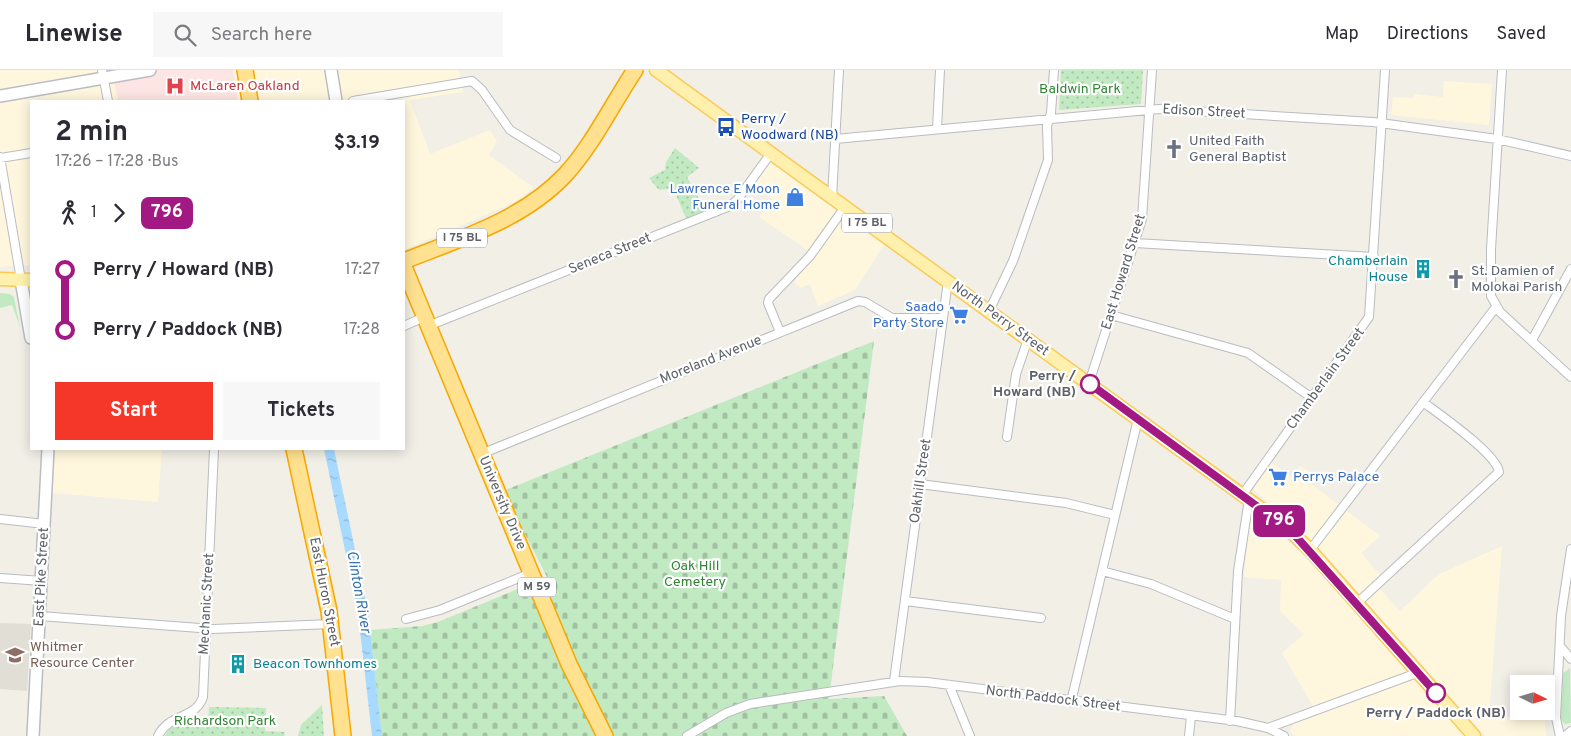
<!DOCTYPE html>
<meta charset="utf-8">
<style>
:root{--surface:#fff;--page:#f7f7f7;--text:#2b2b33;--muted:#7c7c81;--line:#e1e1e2;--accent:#f53729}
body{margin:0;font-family:Overpass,sans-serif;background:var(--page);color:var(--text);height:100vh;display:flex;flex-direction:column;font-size:19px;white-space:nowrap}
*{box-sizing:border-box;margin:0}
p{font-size:16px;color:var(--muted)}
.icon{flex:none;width:28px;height:28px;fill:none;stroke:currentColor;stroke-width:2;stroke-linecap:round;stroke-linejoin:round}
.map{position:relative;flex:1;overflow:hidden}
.panel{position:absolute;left:30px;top:30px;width:375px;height:350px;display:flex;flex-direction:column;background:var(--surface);border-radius:0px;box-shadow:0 2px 12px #0003}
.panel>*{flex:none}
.badge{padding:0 10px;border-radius:8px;font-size:18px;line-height:32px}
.needle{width:32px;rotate:95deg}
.controls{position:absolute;left:1510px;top:605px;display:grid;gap:10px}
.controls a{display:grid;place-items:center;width:45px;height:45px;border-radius:0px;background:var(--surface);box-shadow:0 2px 12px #0003;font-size:25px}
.map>.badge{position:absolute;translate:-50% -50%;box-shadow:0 0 0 2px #fff}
.legs{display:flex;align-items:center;gap:8px;height:55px;padding:0 25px;font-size:16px}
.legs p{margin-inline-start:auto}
.head{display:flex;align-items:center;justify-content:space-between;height:85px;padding:0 25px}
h1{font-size:28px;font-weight:700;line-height:38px}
.action{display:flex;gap:10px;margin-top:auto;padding:10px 25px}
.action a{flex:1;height:58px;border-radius:0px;background:var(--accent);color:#fff;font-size:20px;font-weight:700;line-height:58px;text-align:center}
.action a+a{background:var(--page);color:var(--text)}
ul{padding:0 25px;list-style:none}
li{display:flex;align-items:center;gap:18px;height:60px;font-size:19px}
li i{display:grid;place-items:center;width:8px;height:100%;margin:0 6px;background:currentColor}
li i::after{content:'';width:12px;height:12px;margin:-6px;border:4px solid;border-radius:50%;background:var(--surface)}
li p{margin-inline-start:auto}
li:first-child i{background:linear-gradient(#0000 50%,currentColor 0)}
li:last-child i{background:linear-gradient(currentColor 50%,#0000 0)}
header{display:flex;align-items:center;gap:30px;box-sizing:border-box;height:70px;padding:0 25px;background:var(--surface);border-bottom:1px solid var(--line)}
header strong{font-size:24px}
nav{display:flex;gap:28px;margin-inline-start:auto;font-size:18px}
.search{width:350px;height:45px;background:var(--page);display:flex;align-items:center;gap:12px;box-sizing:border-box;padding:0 18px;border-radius:0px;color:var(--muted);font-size:19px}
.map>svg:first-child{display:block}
.commercial{fill:#fff7dd}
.education{fill:#e1ded5}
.medical{fill:#fde5e3}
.grass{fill:#c2eac2}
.cemetery{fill:url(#cemetery-stones)}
.park{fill:url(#park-dots)}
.water{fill:url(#water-ripples)}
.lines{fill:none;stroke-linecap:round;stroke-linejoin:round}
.street-casing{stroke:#b9bcc1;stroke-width:10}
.secondary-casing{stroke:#babdc3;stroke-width:14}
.primary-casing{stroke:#fbcb56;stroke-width:15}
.highway-casing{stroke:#f7a700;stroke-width:18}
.street{stroke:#fff;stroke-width:8}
.secondary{stroke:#fff;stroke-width:11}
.primary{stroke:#fff1ad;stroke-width:12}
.highway{stroke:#ffe18f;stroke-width:15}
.line-1-casing{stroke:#fff;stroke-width:11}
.line-1{stroke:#a31984;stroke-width:8}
.stop-1-dot{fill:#fff;stroke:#a31984;stroke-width:2.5}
.labels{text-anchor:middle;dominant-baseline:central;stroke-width:4.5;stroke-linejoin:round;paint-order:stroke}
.shield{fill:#fff;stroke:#8e9195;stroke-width:1}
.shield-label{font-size:12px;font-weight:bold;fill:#5e6268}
.health-label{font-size:14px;fill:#be3a42;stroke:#fff;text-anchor:start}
.park-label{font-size:14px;fill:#308532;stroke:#fff}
.street-label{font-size:14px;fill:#5e6268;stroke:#fff}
.transit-label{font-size:14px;fill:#164399;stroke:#fff;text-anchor:start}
.worship-label{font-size:14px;fill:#5b616d;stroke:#fff;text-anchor:start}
.shop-label{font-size:14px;fill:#366cbe;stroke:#fff;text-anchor:end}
.culture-label{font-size:14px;fill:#0d838f;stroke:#fff;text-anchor:end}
.stop-label{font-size:14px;font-weight:bold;fill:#5e6268;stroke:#fff;text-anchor:end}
.education-label{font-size:14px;fill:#785e54;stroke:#fff;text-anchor:start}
.water-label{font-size:15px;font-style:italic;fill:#3a74b0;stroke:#fff}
</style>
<header>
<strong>Linewise</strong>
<div class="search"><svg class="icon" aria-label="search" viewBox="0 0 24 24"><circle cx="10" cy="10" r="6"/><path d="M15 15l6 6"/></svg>Search here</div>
<nav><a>Map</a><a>Directions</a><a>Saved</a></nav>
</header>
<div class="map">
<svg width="1571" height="666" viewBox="0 0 1571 666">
<defs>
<pattern id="cemetery-stones" width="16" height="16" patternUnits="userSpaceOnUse" patternTransform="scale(1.25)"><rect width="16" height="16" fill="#c2eac2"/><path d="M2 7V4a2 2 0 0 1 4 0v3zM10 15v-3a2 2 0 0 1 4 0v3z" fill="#a1c1a1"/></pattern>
<pattern id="park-dots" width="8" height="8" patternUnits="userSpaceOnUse" patternTransform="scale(1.25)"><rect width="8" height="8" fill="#c2eac2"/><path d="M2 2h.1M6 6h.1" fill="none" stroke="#a1c1a1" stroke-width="1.8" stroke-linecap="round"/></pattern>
<pattern id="water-ripples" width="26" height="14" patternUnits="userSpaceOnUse" patternTransform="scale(1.25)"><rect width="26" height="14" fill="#a8daff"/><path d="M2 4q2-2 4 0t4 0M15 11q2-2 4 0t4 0" fill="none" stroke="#8cb4d2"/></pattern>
</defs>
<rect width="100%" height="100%" fill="#f1efe6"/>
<!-- commercial -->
<path class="commercial" d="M0,0H459L463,22L410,30L430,84L490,60L497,71L489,85L534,118L513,133L404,180V31H31V195L0,197Z
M1444,11L1492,14L1489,55L1391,45L1393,27L1413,28L1414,24L1443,27Z
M771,93L884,175L855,220L818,236L810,214L800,218L794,212L815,185L759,147L773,129L753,114Z
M54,379H162L158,432L53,423Z
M1271,392L1292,407L1300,396L1315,405L1310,413L1380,466L1361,483L1381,506L1374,512L1400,541L1439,504L1502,476L1489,645L1545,650L1546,666H1485L1326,486L1252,418Z
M1251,440H1256L1310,492L1467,666H1295L1290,662L1293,654L1318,645L1282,583L1304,564L1280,541L1281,510L1244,507Z"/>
<!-- education -->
<path class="education" d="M0,553L31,554L27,621L0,619Z"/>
<!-- medical -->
<path class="medical" d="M112,0H233L238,31H118Z"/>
<!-- grass -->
<path class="grass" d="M0,223L10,224L14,227L20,257L12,235L0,238Z
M1570,598L1571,653L1565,654L1561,649L1563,603Z"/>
<!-- cemetery -->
<path class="cemetery" d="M874,271L829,629L884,626L907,666H382L370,560L422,556L438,552L547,507L503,421Z"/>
<!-- park -->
<path class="park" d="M1061,0H1143L1141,34L1059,40Z
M675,78L699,98L687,107L706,141L686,148L673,118L659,120L649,108L665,100L666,92Z
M322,635L324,666H298L301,655Z
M209,637L266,638L265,661L285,662L284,666H165L171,656L192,647V653L208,656Z"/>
<!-- water -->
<path class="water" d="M324,379H334L368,542L382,666H372L358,543Z"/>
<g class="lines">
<!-- street casing -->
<g class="street-casing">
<path id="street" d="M102,0L108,31
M1502,0L1491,179V226L1500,242L1571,307
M353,31L472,11L482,20L510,60L556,88
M937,59L940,0
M835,69L1159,39L1373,52L1497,69L1571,86
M0,87L21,210
M0,88L31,83
M832,128L839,0
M1135,173L1374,187
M989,241L1013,191L1048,90L1047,56L1051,43L1054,0
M1111,245L1248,283L1312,328
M404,256L424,247
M428,256L730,136L738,129L771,83
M780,262L768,233L769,229L810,186L845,137
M1532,270L1571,199
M1089,313L1142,149L1152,0
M1007,367L1016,304L1028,269
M481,384L858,231L865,232L892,248H943
M920,414L1066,433L1115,445
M1243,424L1369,247L1385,0
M0,449L45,454
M1310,480L1496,237
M1102,501L1151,514L1235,549
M0,508L42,511
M905,531L1041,548
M1356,534L1499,402C1497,384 1439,344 1423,332
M40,546L213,559L331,554
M406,549L440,540L531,503
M1560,576L1571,589
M894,611L948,211
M949,615L970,666
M1071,632L1138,349
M1230,651L1238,501L1249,429
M1268,658L1284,666
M158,666C169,643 196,649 203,627L214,379
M687,666L726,643L750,634L900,611L927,612L1237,651L1268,658L1417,603
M1189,666L1191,646
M1560,666L1556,648L1561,546L1571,479
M1565,666L1571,661"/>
</g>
<!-- secondary casing -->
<g class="secondary-casing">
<path id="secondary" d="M331,0L336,31
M0,26L150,0
M21,210L31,268
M33,666L48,379"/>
</g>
<!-- primary casing -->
<g class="primary-casing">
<path id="primary" d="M656,0L1285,456L1310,480L1474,666
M0,209L31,210"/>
</g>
<!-- highway casing -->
<g class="highway-casing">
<path id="highway" d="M245,0L250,31
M404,191C459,169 523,150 565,105C592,76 613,33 635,0
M404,197L569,594L605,666
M294,379L329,541L343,666"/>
</g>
<!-- street -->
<use href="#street" class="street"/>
<!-- secondary -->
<use href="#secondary" class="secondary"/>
<!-- primary -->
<use href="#primary" class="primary"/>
<!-- highway -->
<use href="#highway" class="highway"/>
</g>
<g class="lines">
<!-- line-1 casing -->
<g class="line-1-casing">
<path id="line-1" d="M1090,314L1292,462L1436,623"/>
</g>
<!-- line-1 -->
<use href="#line-1" class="line-1"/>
</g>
<!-- icons -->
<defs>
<g id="hospital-bare" transform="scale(1.5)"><path d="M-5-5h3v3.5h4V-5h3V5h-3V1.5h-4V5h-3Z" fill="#e0444e" stroke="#fff" stroke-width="2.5" paint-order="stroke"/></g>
<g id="bus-bare" transform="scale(1.5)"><path d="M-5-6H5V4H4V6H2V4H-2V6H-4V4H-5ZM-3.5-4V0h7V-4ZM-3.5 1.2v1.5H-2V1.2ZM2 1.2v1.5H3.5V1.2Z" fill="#1a4fb4" stroke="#fff" stroke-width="2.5" paint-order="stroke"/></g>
<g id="church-bare" transform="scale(1.5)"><path d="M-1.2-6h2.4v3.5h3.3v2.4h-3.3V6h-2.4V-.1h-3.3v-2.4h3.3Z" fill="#6b7280" stroke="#fff" stroke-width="2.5" paint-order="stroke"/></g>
<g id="shop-bare" transform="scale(1.5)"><path d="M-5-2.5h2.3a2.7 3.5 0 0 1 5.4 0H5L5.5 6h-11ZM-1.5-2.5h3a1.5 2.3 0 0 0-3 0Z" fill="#3f7fe0" stroke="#fff" stroke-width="2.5" paint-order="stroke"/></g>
<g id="building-bare" transform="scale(1.5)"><path d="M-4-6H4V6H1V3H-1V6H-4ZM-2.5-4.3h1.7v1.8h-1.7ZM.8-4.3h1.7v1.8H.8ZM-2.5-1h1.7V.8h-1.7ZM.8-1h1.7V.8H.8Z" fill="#0f9aa8" stroke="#fff" stroke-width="2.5" paint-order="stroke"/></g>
<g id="supermarket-bare" transform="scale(1.5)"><path d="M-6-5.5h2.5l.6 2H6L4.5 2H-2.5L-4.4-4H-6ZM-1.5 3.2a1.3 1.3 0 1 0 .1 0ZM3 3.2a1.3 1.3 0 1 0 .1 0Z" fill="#3f7fe0" stroke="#fff" stroke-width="2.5" paint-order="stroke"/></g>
<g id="school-bare" transform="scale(1.5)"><path d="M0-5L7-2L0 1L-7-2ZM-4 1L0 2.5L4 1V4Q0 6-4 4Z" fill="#8d6e63" stroke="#fff" stroke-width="2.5" paint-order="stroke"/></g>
</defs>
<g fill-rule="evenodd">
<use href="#hospital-bare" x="175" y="16"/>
<use href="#bus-bare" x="726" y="57"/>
<use href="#church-bare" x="1174" y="79"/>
<use href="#shop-bare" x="795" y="127"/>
<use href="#building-bare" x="1423" y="199"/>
<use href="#church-bare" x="1456" y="209"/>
<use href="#supermarket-bare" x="959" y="245"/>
<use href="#supermarket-bare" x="1278" y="407"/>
<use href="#school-bare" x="15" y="585"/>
<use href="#building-bare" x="238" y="594"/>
</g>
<!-- markers -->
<g class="stop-1-dot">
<circle cx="1090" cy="314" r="9"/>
<circle cx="1436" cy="623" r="9"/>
</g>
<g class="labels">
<!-- shield labels -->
<g class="shield">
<rect x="842" y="143.5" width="50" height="19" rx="4"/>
<rect x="437" y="158.5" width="50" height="19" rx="4"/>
<rect x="518" y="507.5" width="38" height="19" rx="4"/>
</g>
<g class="shield-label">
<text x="867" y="153">I 75 BL</text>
<text x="462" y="168">I 75 BL</text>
<text x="537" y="517">M 59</text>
</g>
<!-- health labels -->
<g class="health-label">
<text x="190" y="16">McLaren Oakland</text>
</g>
<!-- park labels -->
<g class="park-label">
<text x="1080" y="19">Baldwin Park</text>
<text x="695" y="496">Oak Hill<tspan x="695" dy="16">Cemetery</tspan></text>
<text x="225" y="651">Richardson Park</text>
</g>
<!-- street labels -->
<g class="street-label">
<text transform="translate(1204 42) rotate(3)">Edison Street</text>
<text transform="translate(610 184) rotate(-22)">Seneca Street</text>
<text transform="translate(1124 202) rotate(-73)">East Howard Street</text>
<text transform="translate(1000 249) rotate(36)">North Perry Street</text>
<text transform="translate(711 290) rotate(-22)">Moreland Avenue</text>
<text transform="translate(1326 309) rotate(-54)">Chamberlain Street</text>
<text transform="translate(921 411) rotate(-82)">Oakhill Street</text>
<text transform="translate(502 433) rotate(67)">University Drive</text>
<text transform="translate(42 507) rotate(-87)">East Pike Street</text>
<text transform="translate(324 522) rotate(79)">East Huron Street</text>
<text transform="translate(207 534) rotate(-87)">Mechanic Street</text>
<text transform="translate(1053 629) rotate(7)">North Paddock Street</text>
</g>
<!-- transit labels -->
<g class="transit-label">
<text x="741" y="49">Perry /<tspan x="741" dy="16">Woodward (NB)</tspan></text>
</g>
<!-- worship labels -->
<g class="worship-label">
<text x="1189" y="71">United Faith<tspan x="1189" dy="16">General Baptist</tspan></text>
<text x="1471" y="201">St. Damien of<tspan x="1471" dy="16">Molokai Parish</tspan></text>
</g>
<!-- shop labels -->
<g class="shop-label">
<text x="780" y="119">Lawrence E Moon<tspan x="780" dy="16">Funeral Home</tspan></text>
<text x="944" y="237">Saado<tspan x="944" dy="16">Party Store</tspan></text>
<text x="1293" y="407" text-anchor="start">Perrys Palace</text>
</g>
<!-- culture labels -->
<g class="culture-label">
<text x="1408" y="191">Chamberlain<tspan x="1408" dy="16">House</tspan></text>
<text x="253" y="594" text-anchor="start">Beacon Townhomes</text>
</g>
<!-- stop labels -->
<g class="stop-label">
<text x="1076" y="306">Perry /<tspan x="1076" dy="16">Howard (NB)</tspan></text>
<text x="1436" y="643" text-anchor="middle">Perry / Paddock (NB)</text>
</g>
<!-- education labels -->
<g class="education-label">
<text x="30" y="577">Whitmer<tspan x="30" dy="16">Resource Center</tspan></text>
</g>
<!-- water labels -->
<g class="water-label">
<text transform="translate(358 522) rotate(80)">Clinton River</text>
</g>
</g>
</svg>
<div class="controls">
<a><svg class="needle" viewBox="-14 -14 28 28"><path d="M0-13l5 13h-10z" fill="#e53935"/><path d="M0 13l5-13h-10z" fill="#7c7c81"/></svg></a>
</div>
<b class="badge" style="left:1279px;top:451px;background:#a31984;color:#fff">796</b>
<section class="panel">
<div class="head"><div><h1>2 min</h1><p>17:26 – 17:28 · Bus</p></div><b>$3.19</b></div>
<div class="legs"><svg class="icon" aria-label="walk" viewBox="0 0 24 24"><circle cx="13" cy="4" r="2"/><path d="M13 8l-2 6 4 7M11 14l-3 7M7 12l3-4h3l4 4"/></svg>1<svg class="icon" aria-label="forward" viewBox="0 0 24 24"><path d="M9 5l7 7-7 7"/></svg><b class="badge" style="background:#a31984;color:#fff">796</b></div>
<ul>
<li><i style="color:#a31984"></i><b>Perry / Howard (NB)</b><p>17:27</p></li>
<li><i style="color:#a31984"></i><b>Perry / Paddock (NB)</b><p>17:28</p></li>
</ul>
<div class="action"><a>Start</a><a>Tickets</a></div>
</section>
</div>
